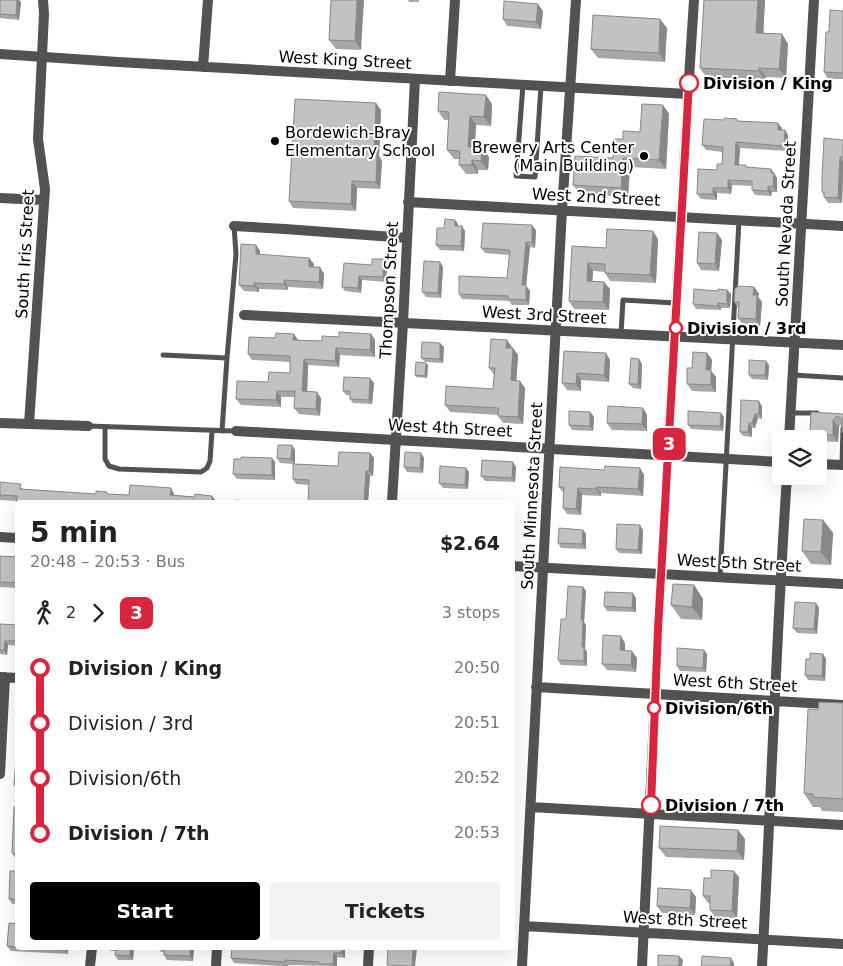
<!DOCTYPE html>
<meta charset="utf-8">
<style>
:root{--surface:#fff;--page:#f2f2f2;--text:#222;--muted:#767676;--accent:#000}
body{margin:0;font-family:"DejaVu Sans",sans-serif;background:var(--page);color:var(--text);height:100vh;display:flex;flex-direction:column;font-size:19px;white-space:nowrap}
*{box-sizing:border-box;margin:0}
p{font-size:16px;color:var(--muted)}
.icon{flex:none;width:28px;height:28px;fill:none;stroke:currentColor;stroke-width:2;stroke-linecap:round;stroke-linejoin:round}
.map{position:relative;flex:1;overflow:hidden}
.sheet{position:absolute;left:15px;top:500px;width:500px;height:450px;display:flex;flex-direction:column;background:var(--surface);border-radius:5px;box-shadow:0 5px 20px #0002}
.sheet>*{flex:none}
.badge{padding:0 10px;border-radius:8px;font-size:18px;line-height:32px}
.fabs{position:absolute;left:772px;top:430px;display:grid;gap:10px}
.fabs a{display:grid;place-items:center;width:55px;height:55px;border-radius:5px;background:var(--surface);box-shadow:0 5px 20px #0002;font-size:25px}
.map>.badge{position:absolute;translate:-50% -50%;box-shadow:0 0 0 2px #fff}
.legs{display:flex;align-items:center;gap:8px;height:55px;padding:0 15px;font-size:16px}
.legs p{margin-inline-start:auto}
.headline{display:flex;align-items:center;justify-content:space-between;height:85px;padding:0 15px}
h1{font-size:28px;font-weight:800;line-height:38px}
.cta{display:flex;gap:10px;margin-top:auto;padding:10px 15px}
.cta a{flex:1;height:58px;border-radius:5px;background:var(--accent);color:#fff;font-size:20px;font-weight:800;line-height:58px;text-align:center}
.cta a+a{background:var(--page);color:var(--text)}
ul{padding:0 15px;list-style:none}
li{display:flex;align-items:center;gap:18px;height:55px;font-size:19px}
li i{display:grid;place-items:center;width:8px;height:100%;margin:0 6px;background:currentColor}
li i::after{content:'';width:12px;height:12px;margin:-6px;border:4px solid;border-radius:50%;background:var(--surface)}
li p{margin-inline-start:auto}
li:first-child i{background:linear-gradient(#0000 50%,currentColor 0)}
li:last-child i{background:linear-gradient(currentColor 50%,#0000 0)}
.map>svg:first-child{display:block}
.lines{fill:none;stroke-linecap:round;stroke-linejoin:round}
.service{stroke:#525252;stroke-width:5}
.minor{stroke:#525252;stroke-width:10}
.tertiary{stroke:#525252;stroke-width:10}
.wall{fill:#a7a7a7}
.shaded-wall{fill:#888}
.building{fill:#c2c2c2;stroke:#888}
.line-1-casing{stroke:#fff;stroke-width:11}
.line-1{stroke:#d7263d;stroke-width:8}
.stop-1-dot{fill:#fff;stroke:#d7263d;stroke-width:2.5}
.poi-dot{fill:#000;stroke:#fff;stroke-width:2}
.labels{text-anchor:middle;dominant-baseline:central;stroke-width:4;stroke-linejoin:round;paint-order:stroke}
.street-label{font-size:16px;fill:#000;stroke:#fff}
.stop-label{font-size:16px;font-weight:bold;fill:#000;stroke:#fff;text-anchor:start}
.poi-label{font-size:16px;fill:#000;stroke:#fff;text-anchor:start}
</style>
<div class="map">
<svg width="843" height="966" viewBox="0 0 843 966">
<rect width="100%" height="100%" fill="#fff"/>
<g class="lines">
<!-- service -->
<path class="service" d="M523,85L516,176L535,177L541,86
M621,334L623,300L676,303
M163,355L227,358L222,431
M227,358L236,254L234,226
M793,375L843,378
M791,413H817
M88,426L236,431
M105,427V459L109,466L119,469L201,472L207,468L210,461L212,431
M842,465L843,428
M720,577L739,220"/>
<!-- minor -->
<path class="minor" d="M450,81L455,0
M688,94L694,0
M0,198L44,200
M408,202L843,226
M234,226L285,229L407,238
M244,315L843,345
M0,423L88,426
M29,424L45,189L38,139L44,14L43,0
M236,431L781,462
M789,439L814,0
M819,464L843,465
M392,502L403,323L415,79
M0,537L18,538
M512,566L661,574L642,966
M0,677L18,678
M536,687L843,705
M0,774L5,677
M531,807L843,825
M524,926L843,944
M90,966L92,948
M216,966L217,948
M368,966L369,948
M522,966L562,210L576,0
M762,966C771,803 776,639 787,476"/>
<!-- tertiary -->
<path class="tertiary" d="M0,54L118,62L688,94L661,574L843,584
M203,67L208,0"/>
</g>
<!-- wall -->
<path class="wall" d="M0,0H19L21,2L19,20L0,18Z
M331,0L361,50L336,49L329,40Z
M408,0H419V2H409Z
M704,0H765L763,33L782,34L788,44L786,78L766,77L765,80L706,77L700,68Z
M543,11L541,29L507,26L503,19Z
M843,11V79H828L824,72L829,32Z
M667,28L665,62L598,58L591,49Z
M492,104L491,126L476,125L475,147H482L489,157L488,170H478V174H466L459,165L460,159H454L447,150L449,120H444L438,111Z
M663,105L669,114L666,169L630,167L628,197L580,194L573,185L613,158L623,139L640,132Z
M381,110L379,156L382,161L380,189L357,188L356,211L293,208L289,201Z
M724,120L739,121L782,128V130H785L788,135L787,151L740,148L739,165L748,167L771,169L775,174L777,178V192H772L771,196L755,195L752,190V186L732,185L731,194L717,193V200L701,199L697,194L722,164V152L706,150L702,145Z
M843,140V182L842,203H828L824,197V195L822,192Z
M455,220L458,224V226L465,231L464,251L440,250L436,245L444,228Z
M536,230L535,248L530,247L526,286L530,291L529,305H512L509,301L462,299L459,294L507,278L509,255L485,253L481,248Z
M658,239L656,283L610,281L605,273V272L593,271L592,281L604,282L610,289L609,310L574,309L569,301L572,246L606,248Z
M722,240L719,271L701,270L697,263Z
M256,245L260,251V255L309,258L314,264L313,267L324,274L323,289L288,287V290L259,289V292L244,291L239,285Z
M440,262L443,267L441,298L426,297L422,292Z
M387,264L386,282L362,280L361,293L345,291L342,287L372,265Z
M754,287L759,294L758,297L762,302L760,326L743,325L738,318L739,309L734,302Z
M727,290L731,294L730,308H721V310L696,309L693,304L718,291Z
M371,334L375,340V357L340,355L339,367L308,365L307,391L321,398L320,416L299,414L294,408L295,397H281V407L241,405L236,399L268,382L290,373V362L252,360L248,354L298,340L322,341L339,337Z
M444,347L443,363L425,362L421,358Z
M512,347V348L518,355L516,380L525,388L523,424L503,423L498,416V415L450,412L445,405L493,389L494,375L489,368Z
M564,351L610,360L609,382L581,380V391L567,390L562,383Z
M707,353L712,360L711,371L716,377V392L692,391L687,384L692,368Z
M426,363L428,365L427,378L416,377L415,375Z
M642,364L641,389L633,388L629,384Z
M769,365L768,380L752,379L749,375Z
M374,383L372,404L353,403L350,399V395H346L343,391Z
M741,400L762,406V419L758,418L755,428H752V437L743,436L740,432Z
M643,408L647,415V431L612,430L607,423Z
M590,412L594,417L593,431L572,430L569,425Z
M811,412L843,414V434L842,432V424L839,427L838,442L819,441V439H814L810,433Z
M721,413L724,417L723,431L691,429L688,425Z
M295,450V464L338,466L370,453L374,458L373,476H370L368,502H291H308L309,485L296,484L293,479V464L280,463L277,458Z
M421,453L424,458L423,473L407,472L404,467Z
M272,458L275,462V480L237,479L233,474Z
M513,462L516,467L515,482L485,481L481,476Z
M640,468L644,475L643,496L601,493V496L582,495L581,515L567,514L563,508L564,494L559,487L604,470Z
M469,472L468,489L443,488L439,483Z
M0,482L24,489L96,494L129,495L174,494V495L194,497L212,496L216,501V502H18V507L16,505L17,501L0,500Z
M823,520L833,533L831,565L811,564L802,551Z
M583,530L586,534V549L561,548L558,543Z
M643,530L642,554L619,553L616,549Z
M0,556L18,557V588L0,587Z
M694,585L703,599L702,620L681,619L671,605Z
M583,587L586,591L584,622L586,625L585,649L587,652V666L561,665L558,660L566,619Z
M636,598V612L607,611L604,606Z
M816,603L819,608L817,634L797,633L793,628Z
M0,624L18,625V646L8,645L7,655L0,654Z
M625,643V651L637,658L636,672L607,670L602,664Z
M704,650L707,654L706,672L680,671L677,666Z
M823,654L826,659L825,681L808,680L805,675L810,659Z
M843,703V812L822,811L820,807H813L804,793L818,710Z
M18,807V858H15L12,853Z
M745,839L744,860L666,857L659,848Z
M18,871V904H12L9,899Z
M739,877L737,918L715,917L710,910V903H708L703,896L711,878Z
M696,897L695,915L662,913L657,906Z
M18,924V948H68V954L11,951L7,946Z
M109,948H134L133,960H118L115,955V951H111Z
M158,948H194L193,961L167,960L164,955V952H161Z
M232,948H345V958L337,957V966L288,965V966H278L234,963L231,958Z"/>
<!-- shaded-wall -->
<path class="shaded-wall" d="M17,0H19L21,2L19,20L16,15Z
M357,0H364L361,50L355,41Z
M758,0H765L763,42L756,33Z
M538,4L543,11L541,29L536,22Z
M660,19L667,28L665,62L659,53Z
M782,34L788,44L786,78L779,69Z
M759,68L766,77L765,80L759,71Z
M486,95L492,104L491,126L484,117Z
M376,103L381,110L379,156L382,161L380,189L376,182L374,154Z
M663,105L669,114L666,169L659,160Z
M470,116L476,125L474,156L468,147Z
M778,123L782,128V135L778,130Z
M785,130L788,135L787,151L784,146Z
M736,142L740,148L738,170L735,165Z
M482,147L489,157L488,170L481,161Z
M840,157L843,162L842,203L838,198Z
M623,158L630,167L628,197L621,188Z
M472,160L478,170V174L472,165Z
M771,169L777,178V192L773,187L771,173Z
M728,180L732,185L731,194L728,188Z
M352,181L357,188L356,211L351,204Z
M768,186L772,192L771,196L768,191Z
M713,188L717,193V200L713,194Z
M455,220L458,224V230L455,226Z
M532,225L536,230L535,248L532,242Z
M462,226L465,231L464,251L461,246Z
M653,231L658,239L656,283L650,275Z
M717,233L722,240L719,271L715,264Z
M526,242L530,247L526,286L530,291L529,305L526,300L522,285Z
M256,245L260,251V260L256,254Z
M309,258L314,264L313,273L309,267Z
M384,259L387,264L386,282L383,277Z
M440,262L443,267L441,298L438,293Z
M588,263L593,271L592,289L587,281Z
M320,267L324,274L323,289L319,282Z
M359,276L362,280L361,293L358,288Z
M284,280L288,287V290L284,284Z
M604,282L610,289L609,310L603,302Z
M254,283L259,289V292L254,286Z
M754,287L759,294L758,297L762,302L760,326L756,319L753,295Z
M727,290L731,294L730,308L727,304Z
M718,303L721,308V310L717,306Z
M294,334L298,340H293Z
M371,334L375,340V357L370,350Z
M507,340L512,347L511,355L506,348Z
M440,343L444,347L443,363L440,359Z
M336,348L340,355L339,367L335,361Z
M513,348L518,355L516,387L511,380Z
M606,353L610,360L609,382L604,375Z
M707,353L712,360L711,371L716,377V392L711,385L706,370Z
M304,359L308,365L307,397L302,391Z
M639,359L642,364L641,389L638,384Z
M766,361L769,365L768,380L765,375Z
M426,363L428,365L427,378L425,376Z
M577,373L581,380V391L576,384Z
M370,378L374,383L372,404L369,400Z
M520,381L525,388L523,424L518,417Z
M277,391L281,397V407L276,400Z
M317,392L321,398L320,416L316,409Z
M759,401L762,406V419L759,414Z
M643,408L647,415V431L642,424Z
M590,412L594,417L593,431L590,426Z
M721,413L724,417L723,431L720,426Z
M755,414L758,418L755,428L752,423Z
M833,420L839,427L838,442L833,435Z
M749,423L752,428V437L748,432Z
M292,445L295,450V464L291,459Z
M370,453L374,458L373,476L369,471Z
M421,453L424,458L423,473L420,468Z
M272,458L275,462V480L272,475Z
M513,462L516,467L515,482L512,478Z
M466,468L469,472L468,489L465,485Z
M640,468L644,475L643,496L638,489Z
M366,471L370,476L368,502H364Z
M596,487L601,493V496L596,489Z
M171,488L174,494V500L170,495Z
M578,488L582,495L581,515L576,509Z
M212,496L216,501V502H212Z
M823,520L833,533L831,565L821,552Z
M640,525L643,530L642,554L638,550Z
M583,530L586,534V549L582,544Z
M512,583L515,586L514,614L512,612Z
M694,585L703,599L702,620L692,607Z
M583,587L586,591L584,622L586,625L585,649L587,652V666L584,661L582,647L581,620Z
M633,593L636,598V612L632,608Z
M816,603L819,608L817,634L814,629Z
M621,636L625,643V657L620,650Z
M5,641L8,645L7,655L4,650Z
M704,650L707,654L706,672L703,668Z
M632,651L637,658L636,672L631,665Z
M823,654L826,659L825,681L822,676Z
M738,830L745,839L744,860L737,851Z
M734,871L739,877L737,918L732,911Z
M691,890L696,897L695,915L690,908Z
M65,948H68V954L65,950Z
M130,948H134L133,960L130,956Z
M190,948H194L193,961L190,956Z
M342,948H345V958L341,953Z
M413,948H417L415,966H412Z
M334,953L337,957V966H334L333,964Z
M679,956L683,960L682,966H679Z
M731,958L734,963V966H730Z"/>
<!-- building -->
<path class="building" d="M0,0H17L16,15L0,14Z
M331,0H357L355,41L329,40Z
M704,0H758L756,33L782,34L779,69L759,68V71L700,68Z
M504,1L538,4L536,22L503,19Z
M830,10L843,11V73L824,72L826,32H829Z
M593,15L660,19L659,53L591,49Z
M439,92L486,95L484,117L470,116L468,147H482L481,161L472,160V165H459L460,151L447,150L449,112L438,111Z
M295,99L376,103L374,154H377L376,182L352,181L351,204L289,201Z
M642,104L663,105L659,160L623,158L621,188L573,185L575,156L613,158L615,139H623V131L640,132Z
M724,118L737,119V121L778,123V130H785L784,146L736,142L735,165H746V167L771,169V173H774L773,187L768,186V191L752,190V181L728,180V188H713V194H697L698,169L717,170V164H722L723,147L702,145L704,119L724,120Z
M824,138L843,140V157H840L838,198L824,197V192H822V177Z
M445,219L455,220V226H462L461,246L436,245L437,228H444Z
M483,223L532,225V242H526L522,285H526V300L508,299V296L459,294V276L507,278L510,250L481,248Z
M607,229L653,231L650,275L605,273V264L588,263L587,281L604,282L603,302L569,301L572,246L606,248Z
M699,232L717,233L715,264L697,263Z
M241,244L256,245V254L309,258V267H320L319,282L284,280V284L254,283V286L239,285Z
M372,259H384L383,277L359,276L358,288L342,287L344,263L372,265Z
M424,261L440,262L438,293L422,292Z
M737,286L754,287L753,295H757L756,319L738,318L739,302H734L735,288H737Z
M694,289L718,291V289L727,290V304L718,303L717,306L693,304Z
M339,332L371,334L370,350L336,348L335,361L304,359L302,391L317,392L316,409L294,408L295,391H277L276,400L236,399L237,381L268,382L269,372L290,373V356L248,354L249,337L275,338L276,333L294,334L293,340L322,341V336L339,337Z
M491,339L507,340L506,348H513L511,380L520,381L518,417L498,416L499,408L445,405L446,386L493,389L495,368H489Z
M422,342L440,343V359L421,358Z
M564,351L606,353L604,375L577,373L576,384L562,383Z
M693,352L707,353L706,370H711V385L687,384V368H692Z
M631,358L639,359L638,384H629Z
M749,360L766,361L765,375H749Z
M416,362L426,363L425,376L415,375Z
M344,377L370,378L369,400L350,399V391H343Z
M741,400L759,401V414H755L752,423H749L748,432H740Z
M608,406L643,408L642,424L607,423Z
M569,411L590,412V426L569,425Z
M688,411L721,413L720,426L688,425Z
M811,412L843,414V432H842V419L837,416L833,420V435L810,433Z
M278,445H292L291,459L277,458Z
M339,452L370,453L369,471H366L364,502H291H308L309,480L293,479V464L338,466Z
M405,452L421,453L420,468L404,467Z
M241,457L272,458V475L233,474L234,459H241Z
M482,460L513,462L512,478L481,476Z
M440,466L466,468L465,485L439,483Z
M605,466L640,468L638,489L596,487V489L578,488L576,509L563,508L564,487H559L560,467L604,470Z
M0,482L21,484L20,489L96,494V491L107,492V494L129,495L130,485L171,488L170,495L194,497L195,494L212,496V502H18V505H16L17,496L0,495Z
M235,500L259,502H235Z
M804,519L823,520L821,552L802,551Z
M617,524L640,525L638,550L616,549Z
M559,528L583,530L582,544L558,543Z
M0,556L18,557V583L0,582Z
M673,584L694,585L692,607L671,605Z
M568,586L583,587L581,620H583L582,647H584V661L558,660L561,619H566Z
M605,592L633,593L632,608L604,606Z
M795,602L816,603L814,629L793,628Z
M0,624L18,625V641H5L4,650H0Z
M603,635L621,636L620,650L632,651L631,665L602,664Z
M677,648L704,650L703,668L677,666Z
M810,653L823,654L822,676L805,675L806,659H810Z
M819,702L843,703V799L813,797V794L804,793L808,709L818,710Z
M18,731V785H14Z
M14,807H18V854L12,853Z
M660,826L738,830L737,851L659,848Z
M711,870L734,871L732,911L710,910V896H703L704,878H711Z
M10,871H18V899H9Z
M658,888L691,890L690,908L657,906Z
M9,923L18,924V947L7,946Z
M25,948H65V950Z
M116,948H130V956L115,955Z
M161,948H190V956L164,955V948Z
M232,948H342L341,953H334L333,964H319V962L285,960V962L231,958Z
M388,948H413L412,966L387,965Z
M658,955L679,956V966H658Z
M702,956L731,958L730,966H701Z"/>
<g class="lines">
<!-- line-1 casing -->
<g class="line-1-casing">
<path id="line-1" d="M651,805L658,629L689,83"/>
</g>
<!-- line-1 -->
<use href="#line-1" class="line-1"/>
</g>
<!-- markers -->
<g class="stop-1-dot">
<circle cx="689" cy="83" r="9"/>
<circle cx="676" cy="328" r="6"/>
<circle cx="654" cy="708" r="6"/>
<circle cx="651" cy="805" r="9"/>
</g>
<g class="poi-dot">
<circle cx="275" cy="141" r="5"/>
<circle cx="644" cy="156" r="5"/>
</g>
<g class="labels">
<!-- street labels -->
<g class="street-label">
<text transform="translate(345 60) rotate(3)">West King Street</text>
<text transform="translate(596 197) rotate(3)">West 2nd Street</text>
<text transform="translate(786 224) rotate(-87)">South Nevada Street</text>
<text transform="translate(25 254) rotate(-87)">South Iris Street</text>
<text transform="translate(389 290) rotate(-87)">Thompson Street</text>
<text transform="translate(544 315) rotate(3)">West 3rd Street</text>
<text transform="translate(450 428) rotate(3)">West 4th Street</text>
<text transform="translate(532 496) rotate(-87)">South Minnesota Street</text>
<text transform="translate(739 563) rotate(3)">West 5th Street</text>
<text transform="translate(735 683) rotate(3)">West 6th Street</text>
<text transform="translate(685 920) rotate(3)">West 8th Street</text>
</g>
<!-- stop labels -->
<g class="stop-label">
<text x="703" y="83">Division / King</text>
<text x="687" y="328">Division / 3rd</text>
<text x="665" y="708">Division/6th</text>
<text x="665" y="805">Division / 7th</text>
</g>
<!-- poi labels -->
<g class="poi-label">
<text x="285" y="132">Bordewich-Bray<tspan x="285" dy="18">Elementary School</tspan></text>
<text x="634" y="147" text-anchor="end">Brewery Arts Center<tspan x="634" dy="18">(Main Building)</tspan></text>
</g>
</g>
</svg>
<div class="fabs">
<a><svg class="icon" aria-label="layers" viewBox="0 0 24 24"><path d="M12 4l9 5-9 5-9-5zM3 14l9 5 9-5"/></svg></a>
</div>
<b class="badge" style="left:669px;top:444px;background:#d7263d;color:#fff">3</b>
<section class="sheet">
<div class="headline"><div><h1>5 min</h1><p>20:48 – 20:53 · Bus</p></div><b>$2.64</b></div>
<div class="legs"><svg class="icon" aria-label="walk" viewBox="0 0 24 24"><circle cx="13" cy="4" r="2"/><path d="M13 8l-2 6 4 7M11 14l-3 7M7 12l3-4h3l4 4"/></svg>2<svg class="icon" aria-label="forward" viewBox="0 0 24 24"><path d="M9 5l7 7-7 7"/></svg><b class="badge" style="background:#d7263d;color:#fff">3</b><p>3 stops</p></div>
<ul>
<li><i style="color:#d7263d"></i><b>Division / King</b><p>20:50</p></li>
<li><i style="color:#d7263d"></i><span>Division / 3rd</span><p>20:51</p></li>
<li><i style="color:#d7263d"></i><span>Division/6th</span><p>20:52</p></li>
<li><i style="color:#d7263d"></i><b>Division / 7th</b><p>20:53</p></li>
</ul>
<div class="cta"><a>Start</a><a>Tickets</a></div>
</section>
</div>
